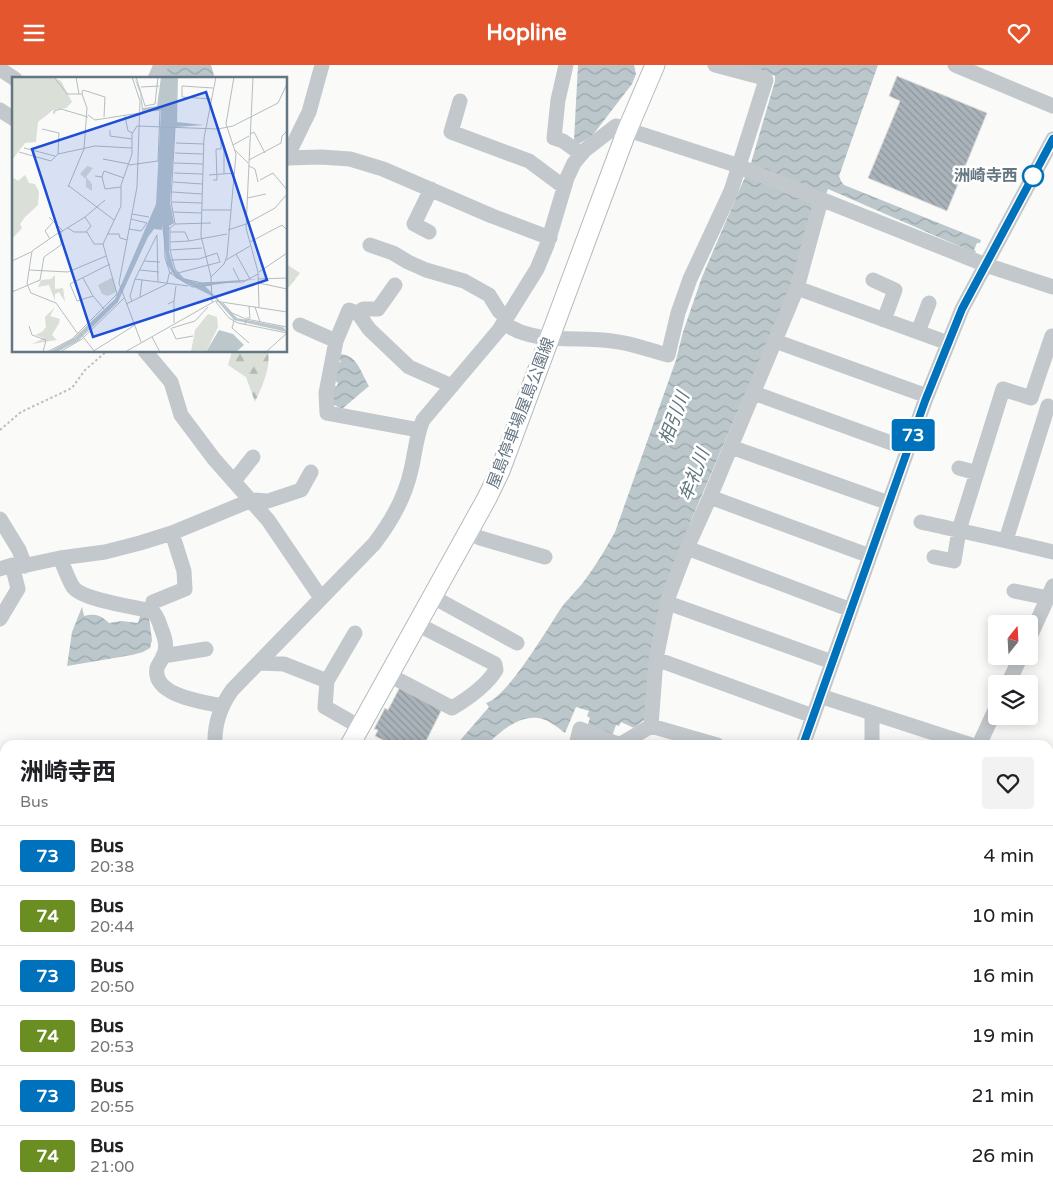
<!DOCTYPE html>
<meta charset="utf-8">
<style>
:root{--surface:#fff;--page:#f2f2f2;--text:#202124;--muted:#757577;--line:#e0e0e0;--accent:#e4572e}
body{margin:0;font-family:"Varela Round","Noto Sans JP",sans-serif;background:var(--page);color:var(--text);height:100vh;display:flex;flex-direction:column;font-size:19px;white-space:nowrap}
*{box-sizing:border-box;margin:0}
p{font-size:16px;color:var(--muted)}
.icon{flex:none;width:28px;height:28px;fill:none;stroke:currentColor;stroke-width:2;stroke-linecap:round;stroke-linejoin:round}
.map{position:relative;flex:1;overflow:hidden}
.drawer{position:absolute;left:0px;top:675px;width:1054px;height:455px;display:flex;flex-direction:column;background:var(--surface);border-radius:15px 15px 0 0;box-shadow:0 2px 12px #0003}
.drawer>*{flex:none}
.badge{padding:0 10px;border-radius:4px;font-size:18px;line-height:32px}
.needle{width:32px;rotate:18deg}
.fabs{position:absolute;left:988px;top:550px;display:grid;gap:10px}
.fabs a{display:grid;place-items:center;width:50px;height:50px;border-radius:5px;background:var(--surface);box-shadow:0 2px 12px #0003;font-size:25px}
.map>.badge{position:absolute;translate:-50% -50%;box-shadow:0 0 0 2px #fff}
.round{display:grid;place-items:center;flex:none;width:52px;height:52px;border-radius:5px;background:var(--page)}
.overview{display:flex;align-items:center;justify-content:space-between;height:85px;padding:0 20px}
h1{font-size:24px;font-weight:700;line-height:38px}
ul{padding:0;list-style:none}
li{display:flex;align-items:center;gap:15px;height:60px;padding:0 20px;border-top:1px solid var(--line)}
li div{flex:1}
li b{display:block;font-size:19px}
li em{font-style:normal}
li .badge{min-width:55px;font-weight:700;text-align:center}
header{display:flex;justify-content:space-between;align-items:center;height:65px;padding:0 20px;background:var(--accent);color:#fff;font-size:22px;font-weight:700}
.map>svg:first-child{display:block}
.forest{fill:url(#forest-firs)}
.water{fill:url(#water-waves)}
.building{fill:url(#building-back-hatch);stroke:#dcdcda}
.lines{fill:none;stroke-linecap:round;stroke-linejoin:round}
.major-casing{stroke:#b5babe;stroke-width:21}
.path{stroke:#bbbfc2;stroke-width:2;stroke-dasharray:2.5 2.5;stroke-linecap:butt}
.minor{stroke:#c3c8cc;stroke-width:15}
.major{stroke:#fff;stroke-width:19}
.rail-casing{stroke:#a2aab0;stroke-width:5}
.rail{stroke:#fff;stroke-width:3;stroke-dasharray:9;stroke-linecap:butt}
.line-casing{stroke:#fff;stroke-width:11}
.line{stroke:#0072bc;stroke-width:8}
.stop-dot{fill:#fff;stroke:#0072bc;stroke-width:2.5}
.labels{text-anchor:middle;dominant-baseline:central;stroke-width:5;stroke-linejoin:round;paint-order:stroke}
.stop-label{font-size:16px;font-weight:bold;fill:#657683;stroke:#fff;text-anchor:end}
.street-label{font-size:16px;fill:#657683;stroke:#fff}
.water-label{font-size:18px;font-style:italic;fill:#60757c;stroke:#fff}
.inset-road{fill:none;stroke:#b5bdc2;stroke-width:1}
.view{fill:#1d4ed8;fill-opacity:0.15;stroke:#1d4ed8;stroke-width:2.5}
.inset-edge{fill:none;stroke:#657683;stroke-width:2.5}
</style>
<header><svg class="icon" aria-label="menu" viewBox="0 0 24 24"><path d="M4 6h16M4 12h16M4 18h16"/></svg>Hopline<svg class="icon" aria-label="heart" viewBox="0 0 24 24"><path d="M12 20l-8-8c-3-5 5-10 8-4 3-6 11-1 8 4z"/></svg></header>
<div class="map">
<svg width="1053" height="1130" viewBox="0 0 1053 1130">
<defs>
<pattern id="forest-firs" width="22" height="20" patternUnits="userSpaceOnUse" patternTransform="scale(1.25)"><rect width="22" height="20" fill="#dadfd7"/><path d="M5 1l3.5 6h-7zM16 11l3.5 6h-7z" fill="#b4b9b4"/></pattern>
<pattern id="water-waves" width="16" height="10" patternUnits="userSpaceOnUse" patternTransform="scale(1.25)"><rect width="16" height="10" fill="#bbc7cb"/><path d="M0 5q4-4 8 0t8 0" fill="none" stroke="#9ca6aa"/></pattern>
<pattern id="building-back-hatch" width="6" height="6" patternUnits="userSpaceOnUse" patternTransform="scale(1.25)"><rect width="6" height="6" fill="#aab3b9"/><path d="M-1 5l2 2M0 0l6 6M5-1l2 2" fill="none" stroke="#8e969c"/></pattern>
</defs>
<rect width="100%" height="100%" fill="#fafaf8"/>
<!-- forest -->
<path class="forest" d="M286,199L300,208L289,222L286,223Z
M232,286H268C271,303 262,322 255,337L246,312L228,300Z
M0,940L5,941V985H0Z"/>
<!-- water -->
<path class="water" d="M165,0H211L215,14H159Z
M578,0H634L636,9L632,19L592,71L577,80L574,75Z
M732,0H878L839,111L841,116L844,120L981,175L980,178H977L974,185L976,186L975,188L828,124L791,222L690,458L644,655L634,663L621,657L619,661L616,660L609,680H581L590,653L587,651L589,646L576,642L565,668C557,662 548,654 538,653C518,650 499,668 486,680H456L489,642L486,638C509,631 549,560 564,539C570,532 576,526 582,519C595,502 605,485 615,467L676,295L683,267L702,212L751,98L775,16V11L757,5Z
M338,289C358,289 360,307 369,321L342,344L334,340L331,331L333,322L337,321L338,318L334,315L336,298L341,297Z
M82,542L84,551C95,548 101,550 109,558L122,556L138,558L141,548L149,553L152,575L150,583L143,587L132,590L67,601L72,567Z"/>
<!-- building -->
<path class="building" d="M897,11L987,48L947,146L868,113L900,36L889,31Z
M400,622L442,644L424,680H393L375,671L378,665L374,664L385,643L388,645Z
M1049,802H1053V818L1052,816H1049Z
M1049,832H1053V843H1049Z
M1049,851H1053V867H1049Z
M1049,903H1053V920H1049Z"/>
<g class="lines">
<!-- major casing -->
<g class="major-casing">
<path id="major" d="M350,680L487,433L500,406L626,68L655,0
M1049,750L1053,738
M1049,790L1053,789
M248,1125L249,1130
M1001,1130L1002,1125"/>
</g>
<!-- path -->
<path class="path" d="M0,365L21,347L72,323L85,305L107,286"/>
<!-- minor -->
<path class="minor" d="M566,0L558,35L554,73L563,76L581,89
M955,0L1053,41
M0,4L15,14
M155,14L161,0
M460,36L451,67L529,96L564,122
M0,45L14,54
M286,93L321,92L350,94L383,104L492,151L550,173
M286,94L309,47L322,0
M429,167L414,159L431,124
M370,180L393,188L408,197L426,205L464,216L489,230L499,246L507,253
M873,215L895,225L884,255
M797,223L948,278
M358,248L363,244H378L395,220
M504,258C533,280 577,271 612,276C631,278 649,285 668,290L678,248L690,214L731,126L766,15L764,13L715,0
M300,260L336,276L326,328L327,348L419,365
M918,267L929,238
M336,276L349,245L358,248L369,264L409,302L452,321
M775,276L927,331
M145,286L171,317L181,350L214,394L268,455L321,533
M754,328L908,384
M731,382L889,438
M959,403L977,408
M234,416L253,392
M710,432L870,491
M0,454L19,485L25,501
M921,457C965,467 1009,476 1053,487
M469,467L480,473L545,492
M1006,475L1048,341
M687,483L851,545
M934,492L954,496L959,465L1003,324L1031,333L1052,271
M60,493C64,502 68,514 73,522C82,535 135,542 152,546C157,550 159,556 161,563C165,573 168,582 163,592C161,596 158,600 157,603C152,631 204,637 222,641
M13,503L60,493L105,487L140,478L172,468L252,435L268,436L301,425L311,407
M0,504L12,500L18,524L0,554
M1014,526L1048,533
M433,532L517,578
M668,538L832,597
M152,546L153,537L185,524L184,506L172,468
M1029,574L1053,521
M163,591L206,584
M656,594L813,651
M258,598L284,599L327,616L325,642L360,662
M389,610L452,643C469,633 486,621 496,605L495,599L417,559
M327,616L355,568
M1008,619L1021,591
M820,631L971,680
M651,661L717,680
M215,680C214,659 220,642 232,625L374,479C391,457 405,433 411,405C415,389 416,371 423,355L499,265L537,204L547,180L567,113L574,98L585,85L616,61L733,99L986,200L1053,222
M576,680L580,664L615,678
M615,680V678L621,679L651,661L656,594L669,530L687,483L710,432L797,223L821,135
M803,680L925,336L962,244L1053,74
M872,680V648
M979,680L996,643
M0,726L5,724
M0,799H5
M0,856H5
M1049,896H1053
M0,912L5,913
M0,1005L5,1025
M0,1057L5,1055
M1049,1057H1053
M0,1094L5,1092
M1049,1122L1053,1123
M597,1125L598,1130
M759,1125L762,1130
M914,1125L928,1129
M489,1130L491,1125
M721,1130L722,1125"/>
<!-- major -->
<use href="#major" class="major"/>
<!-- rail casing -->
<g class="rail-casing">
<path id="rail" d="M950,1125L960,1130
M964,1125L976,1130
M355,1130L376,1125"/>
</g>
<!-- rail -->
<use href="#rail" class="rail"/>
</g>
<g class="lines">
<!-- line casing -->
<g class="line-casing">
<path id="line" d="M803,680L925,336L962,244L1053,74"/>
</g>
<!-- line -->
<use href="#line" class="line"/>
</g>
<!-- markers -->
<circle class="stop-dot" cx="1033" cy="111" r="10"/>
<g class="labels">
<!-- stop labels -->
<g class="stop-label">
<text x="1018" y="111">洲崎寺西</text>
</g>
<!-- street labels -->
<g class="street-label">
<text transform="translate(521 348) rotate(-69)">屋島停車場屋島公園線</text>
</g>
<!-- water labels -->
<g class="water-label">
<text transform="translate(674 353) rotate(-69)">相引川</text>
<text transform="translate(694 410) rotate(-69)">牟礼川</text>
</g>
</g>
<!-- overview -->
<g transform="translate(12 12)">
<rect width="275" height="275" fill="#fafaf8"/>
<path d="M0,0H40L49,4L60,25L54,31L41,33L26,45L24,65L13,66L0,83ZM75,89L81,91L74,100L80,107V114L74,110V102L68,97ZM13,98L17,106L23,107L27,115L26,128L13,140L8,147L10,151L0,162V100L6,104ZM43,198V212L51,211L53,225L47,215L43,217V224L37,208L26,210L29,203L39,202ZM43,230L38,239L48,242L47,246L40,258L45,263L20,267L32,261L23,258L30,255L34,250L33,240ZM196,237L205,240L206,250L194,275H179L183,253Z" fill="#dadfd7"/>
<path d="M101,200L104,215L96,219L90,217L86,208Z" fill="#dadfd7"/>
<path d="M122,0L128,12L131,31L145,29L149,0H166L165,45L192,48L163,50L158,125L162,146L157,149V175L162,192L171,201L186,206L245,202L193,209L225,241L271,250L275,255L222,243L202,220L164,201L155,187L150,148V153L142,152L136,160L106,225L66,264L45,275H37L62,261L103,222L144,127L149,33L130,34L128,16ZM207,253L221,257L232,268L224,275H194Z" fill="#bbc7cb"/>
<path class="inset-road" d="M42,0L55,17H70L75,31L72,72L56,110M64,0L67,17M120,0L128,24L125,110L107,206L129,265M124,0L133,29L143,27L146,0M241,0L234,151L246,195L247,230M129,10L147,9M70,17L71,13L93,20L92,40M199,22L170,20V9L201,11M42,37V34L49,32L76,40M76,38L83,43L128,36M113,39L116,54L121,56M163,50L159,124L163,147L158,151V173L163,192L172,202L190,206L231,205L246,197M30,52L47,56L46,77M98,53V59L120,62M238,57L242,55L253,76M164,66L192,67M221,68L237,59M12,71L43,79M212,72V97M223,73L236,86M7,75L39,84L46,77L83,69L120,71M163,76L191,77M91,82L117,87M237,83L269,66L270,59L275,54M162,86L191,87M117,88L146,84L148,33L129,35M237,89L243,92L246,105M162,96L191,97M197,98L223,96M83,99L90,100L93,112L109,110M90,100L92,94L112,101M201,103H205L204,72H209V60M248,103L261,96L275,113M161,105L190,107M57,109L102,143M160,115L190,117M235,121L254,117M160,125L190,126M190,133H219M161,135L190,136M120,137L137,140M37,140L51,154M73,140L79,149L74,155M163,147L199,146M234,147L263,131L275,117M56,151L62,155H75L82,167H91M158,151H152L153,181L158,196L180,210L200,208M117,152L129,154L135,146L119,142M216,153L234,147M49,155L73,140L93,123M158,155H173L177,164L215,157M95,157H107L108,161L115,163M38,162L33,154L41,145M158,165L177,164M238,165L270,148L275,153M158,173L190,171M224,177L238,202M159,183L187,182L205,176L208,185L166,196M214,183L238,169M0,184L19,175M132,184L148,185M221,191L228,205M128,193L147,195M247,195L275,176M199,200L212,187L215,179L224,77L214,47L222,0M71,201L81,219M123,202L146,205M246,202L275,201M247,206L275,212M0,215L28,203L32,180L49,168V154L20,174L17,193M128,220L130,203M120,224L118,219L123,202L145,158L146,205L176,209M162,224V246M200,225L199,200L189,159L192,61L204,0M204,225L217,241L226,246L275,256M211,226L220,236L234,242L233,247M114,227L155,207L157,197L163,193M156,227L162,224L164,209M243,230L248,245M92,232L81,219L65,224L58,207L98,187M235,241H238L237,229M234,242L275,250M222,244L220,251L237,266M17,249L20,258L34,263L31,275M159,251L164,262L181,259M160,251L183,244L196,230M68,256L83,275M66,257L44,226L19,216L15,207L17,193L56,195L94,179M140,260L148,275M35,275L60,262L105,217L91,167L109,129V108L120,77V57L125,49L206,52L221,49L266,26L275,7M48,275L70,262L112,221M80,275L123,248M113,275L203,224L275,235M254,275L275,256"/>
<path class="view" d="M194,15L255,203L81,260L20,72Z"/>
<rect width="275" height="275" class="inset-edge"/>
</g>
</svg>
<div class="fabs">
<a><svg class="needle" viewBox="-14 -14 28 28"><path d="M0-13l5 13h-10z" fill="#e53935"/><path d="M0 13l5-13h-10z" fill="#757577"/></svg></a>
<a><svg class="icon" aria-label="layers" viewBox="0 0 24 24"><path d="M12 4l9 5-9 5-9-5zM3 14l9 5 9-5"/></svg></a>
</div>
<b class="badge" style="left:913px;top:370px;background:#0072bc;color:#fff">73</b>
<section class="drawer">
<div class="overview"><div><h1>洲崎寺西</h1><p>Bus</p></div><a class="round"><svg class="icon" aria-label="heart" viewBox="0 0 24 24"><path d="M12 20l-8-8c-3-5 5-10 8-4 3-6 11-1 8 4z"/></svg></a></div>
<ul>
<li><span class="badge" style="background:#0072bc;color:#fff">73</span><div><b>Bus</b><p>20:38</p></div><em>4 min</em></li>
<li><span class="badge" style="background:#6b8e23;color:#fff">74</span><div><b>Bus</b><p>20:44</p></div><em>10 min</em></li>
<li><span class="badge" style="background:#0072bc;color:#fff">73</span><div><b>Bus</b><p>20:50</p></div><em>16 min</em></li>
<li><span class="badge" style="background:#6b8e23;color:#fff">74</span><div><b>Bus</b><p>20:53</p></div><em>19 min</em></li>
<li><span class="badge" style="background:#0072bc;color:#fff">73</span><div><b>Bus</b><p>20:55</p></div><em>21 min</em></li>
<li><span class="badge" style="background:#6b8e23;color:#fff">74</span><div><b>Bus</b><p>21:00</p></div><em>26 min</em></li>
</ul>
</section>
</div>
